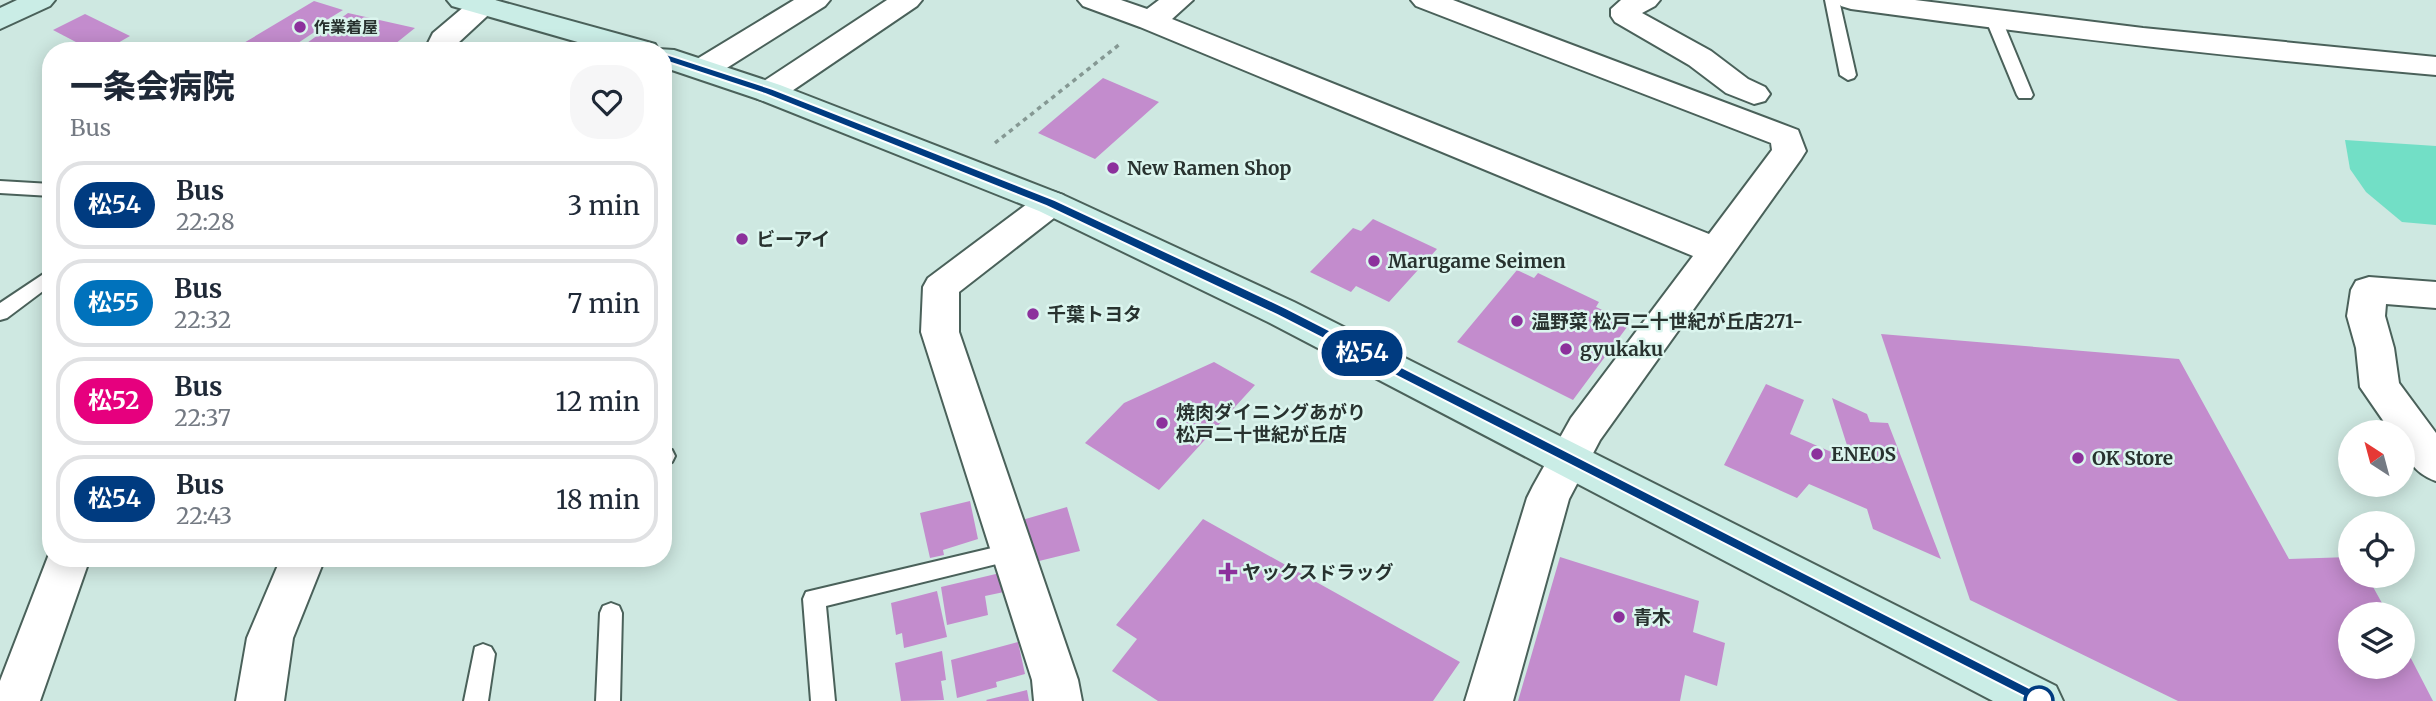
<!DOCTYPE html>
<meta charset="utf-8">
<style>
:root{--surface:#fff;--page:#f6f6f7;--text:#1f2937;--muted:#747a83;--line:#e0e1e3}
body{margin:0;font-family:Merriweather,"Noto Sans JP",serif;background:var(--page);color:var(--text);height:100vh;display:flex;flex-direction:column;font-size:26px;white-space:nowrap}
*{box-sizing:border-box;margin:0}
p{font-size:23px;color:var(--muted)}
.icon{flex:none;width:38px;height:38px;fill:none;stroke:currentColor;stroke-width:2;stroke-linecap:round;stroke-linejoin:round}
.map{position:relative;flex:1;overflow:hidden}
.sheet{position:absolute;left:42px;top:42px;width:630px;height:525px;display:flex;flex-direction:column;background:var(--surface);border-radius:28px;box-shadow:0 4px 18px #0003}
.sheet>*{flex:none}
.badge{padding:0 14px;border-radius:23px;font-size:24px;line-height:46px}
.needle{width:46px;rotate:324deg}
.tools{position:absolute;left:2338px;top:420px;display:grid;gap:14px}
.tools a{display:grid;place-items:center;width:77px;height:77px;border-radius:50%;background:var(--surface);box-shadow:0 4px 18px #0003;font-size:35px}
.map>.badge{position:absolute;translate:-50% -50%;box-shadow:0 0 0 4px #fff}
.round{display:grid;place-items:center;flex:none;width:74px;height:74px;border-radius:28px;background:var(--page)}
.head{display:flex;align-items:center;justify-content:space-between;height:119px;padding:0 28px}
h1{font-size:33px;font-weight:800;line-height:52px}
ul{padding:0;list-style:none}
li{display:flex;align-items:center;gap:21px;height:88px;margin:0 14px 10px;padding:0 14px;border:4px solid var(--line);border-radius:28px}
li div{flex:1}
li b{display:block;font-size:26px}
li em{font-style:normal}
li .badge{min-width:77px;font-weight:700;text-align:center}
.map>svg:first-child{display:block}
.green{fill:#72dfc6}
.building{fill:#c38ccd}
.lines{fill:none;stroke-linecap:round;stroke-linejoin:round}
.lane-casing{stroke:#4a615a;stroke-width:4}
.street-casing{stroke:#4a615a;stroke-width:4}
.secondary-casing{stroke:#4a615a;stroke-width:4}
.path{stroke:#859893;stroke-width:3.5;stroke-dasharray:4.5 4.5;stroke-linecap:butt}
.lane{fill:#fff;fill-rule:evenodd}
.street{fill:#fff;fill-rule:evenodd}
.secondary{fill:#caede6;fill-rule:evenodd}
.line{fill:#003b80;stroke:#fff;stroke-width:2}
.poi-dot{fill:#8c319c;stroke:#dbf5ee;stroke-width:2.5}
.stop-dot{fill:#fff;stroke:#003b80;stroke-width:3.5}
.labels{text-anchor:middle;dominant-baseline:central;stroke-width:5;stroke-linejoin:round;paint-order:stroke}
.far-poi-label{font-size:16px;font-weight:bold;fill:#28322f;stroke:#dbf5ee;text-anchor:start}
.poi-label{font-size:19px;font-weight:bold;fill:#28322f;stroke:#dbf5ee;text-anchor:start}
</style>
<div class="map">
<svg width="2436" height="701" viewBox="0 0 2436 701">
<rect width="100%" height="100%" fill="#cee8e1"/>
<!-- green -->
<path class="green" d="M2345,140L2436,146V225L2402,222L2366,192L2350,169Z"/>
<!-- building -->
<path class="building" d="M314,1L343,10L325,21L328,23L286,51H239L247,46L242,44Z
M348,13L415,28L395,44L353,51H296Z
M85,14L130,36L104,51H93L53,30Z
M1103,78L1159,102L1095,159L1038,133Z
M1373,219L1437,249L1389,302L1356,286L1351,292L1310,272L1353,228L1361,231Z
M1517,270L1534,278L1538,273L1599,302L1596,307L1630,323L1573,400L1457,342Z
M1881,334L2179,359L2289,559L2350,557V576H2367L2388,614H2350V667H2403V643L2433,701H2178L1970,600Z
M1214,362L1255,385L1159,490L1085,443L1124,403Z
M1766,384L1804,400L1790,434L1852,461L1832,398L1867,414L1870,422L1888,423L1941,559L1873,529L1867,509L1809,484L1797,498L1724,465Z
M970,501L978,539L943,550L944,555L930,558L920,513Z
M1067,507L1080,551L1035,562L1022,520Z
M1203,519L1460,662L1433,701H1158L1112,671L1137,639L1116,625Z
M1560,557L1699,601L1693,632L1725,643L1717,686L1685,675L1680,701H1518Z
M1000,573L1004,592L985,596L988,615L947,625L941,587Z
M937,591L947,637L904,648L902,633L896,635L891,603Z
M1018,642L1025,674L996,682L997,687L957,698L951,660Z
M942,651L946,680L941,681L944,700L901,701L895,663Z
M1027,690L1029,701H987L986,700Z"/>
<g class="lines">
<!-- lane casing -->
<g class="lane-casing">
<path id="lane" d="M1825,0H1839L1856,75L1854,78L1848,80L1840,75Z
M1994,15L2002,20L2033,95L2031,98H2019L2017,95L1986,20Z
M0,181L51,184V196L0,193Z
M51,269V285L7,318L0,320V303Z
M663,448L672,450L675,456L672,462L663,465Z
M1013,543L1021,546L1024,552L1021,558L826,606L835,701H811L803,599L806,592Z
M611,603L619,606L622,613L620,701H596L600,613L603,606Z
M483,644L491,647L495,654L488,701H464L475,647Z"/>
</g>
<!-- street casing -->
<g class="street-casing">
<path id="street" d="M472,0H495L499,5L458,43L455,51H424L433,33Z
M794,0H830L825,6L714,76L703,78L692,76L687,69L692,62Z
M887,0H922L917,6L780,99L769,102L758,99L753,92L758,85Z
M1078,0H1121L1147,9L1159,0H1193L1172,19L1709,234L1772,150L1771,143L1416,6L1411,0H1453L1798,130L1806,151L1801,159L1600,440L1569,499L1513,701H1465L1527,498L1533,486L1571,418L1693,256L1140,27L1083,6Z
M1621,0H1660L1655,6L1642,13L1711,51L1748,79L1765,87L1770,94L1765,101L1754,104L1726,93L1689,65L1615,22L1611,16V9Z
M1836,0H1915L2143,28L2436,57V75C2240,58 2045,36 1851,9L1841,6Z
M1051,191L1063,195L1068,203L1063,211L959,292V332L1078,680L1082,701H1034L1032,680L921,332L923,287L928,278L1039,195Z
M2369,277L2436,282V308L2386,304L2385,316L2394,348L2399,383L2436,433V481C2413,473 2403,456 2403,432H2391L2360,387L2356,348L2347,316L2351,290L2356,281Z
M51,549V558H90L40,701H0V681Z
M281,558H325L293,638L284,701H236L247,638Z"/>
</g>
<!-- secondary casing -->
<g class="secondary-casing">
<path id="secondary" d="M17,0H55L50,6L0,29V8Z
M447,0H495L655,44L658,49L674,50L780,85L1063,195L1294,302L2056,686L2063,701H1993L1268,322L1039,211L758,99L663,67V51H609L452,6Z"/>
</g>
<!-- path -->
<path class="path" d="M995,143L1120,44"/>
<!-- lane -->
<use href="#lane" class="lane"/>
<!-- street -->
<use href="#street" class="street"/>
<!-- secondary -->
<use href="#secondary" class="secondary"/>
</g>
<!-- line -->
<path class="line" d="M663,53L773,89L1055,200L1286,308L2045,696L2047,701H2033L1277,315L1046,206L765,94L659,59V54Z"/>
<!-- markers -->
<g class="poi-dot">
<circle cx="300" cy="27" r="7"/>
<circle cx="1113" cy="168" r="7"/>
<circle cx="742" cy="239" r="7"/>
<circle cx="1374" cy="261" r="7"/>
<circle cx="1033" cy="314" r="7"/>
<circle cx="1517" cy="321" r="7"/>
<circle cx="1566" cy="349" r="7"/>
<circle cx="1162" cy="423" r="7"/>
<circle cx="1817" cy="454" r="7"/>
<circle cx="2078" cy="458" r="7"/>
<path d="M1224.5 561.5h7v7h7v7h-7v7h-7v-7h-7v-7h7z"/>
<circle cx="1619" cy="617" r="7"/>
</g>
<circle class="stop-dot" cx="2039" cy="701" r="14"/>
<g class="labels">
<!-- far-poi labels -->
<g class="far-poi-label">
<text x="314" y="27">作業着屋</text>
</g>
<!-- poi labels -->
<g class="poi-label">
<text x="1127" y="168">New Ramen Shop</text>
<text x="756" y="239">ビーアイ</text>
<text x="1388" y="261">Marugame Seimen</text>
<text x="1047" y="314">千葉トヨタ</text>
<text x="1531" y="321">温野菜 松戸二十世紀が丘店271-</text>
<text x="1580" y="349">gyukaku</text>
<text x="1176" y="412">焼肉ダイニングあがり<tspan x="1176" dy="22">松戸二十世紀が丘店</tspan></text>
<text x="1831" y="454">ENEOS</text>
<text x="2092" y="458">OK Store</text>
<text x="1242" y="572">ヤックスドラッグ</text>
<text x="1633" y="617">青木</text>
</g>
</g>
</svg>
<div class="tools">
<a><svg class="needle" viewBox="-14 -14 28 28"><path d="M0-13l5 13h-10z" fill="#e53935"/><path d="M0 13l5-13h-10z" fill="#747a83"/></svg></a>
<a><svg class="icon" aria-label="locate" viewBox="0 0 24 24"><circle cx="12" cy="12" r="6"/><path d="M12 2v4M12 18v4M2 12h4M18 12h4"/></svg></a>
<a><svg class="icon" aria-label="layers" viewBox="0 0 24 24"><path d="M12 4l9 5-9 5-9-5zM3 14l9 5 9-5"/></svg></a>
</div>
<b class="badge" style="left:1362px;top:353px;background:#003b80;color:#fff">松54</b>
<section class="sheet">
<div class="head"><div><h1>一条会病院</h1><p>Bus</p></div><a class="round"><svg class="icon" aria-label="heart" viewBox="0 0 24 24"><path d="M12 20l-8-8c-3-5 5-10 8-4 3-6 11-1 8 4z"/></svg></a></div>
<ul>
<li><span class="badge" style="background:#003b80;color:#fff">松54</span><div><b>Bus</b><p>22:28</p></div><em>3 min</em></li>
<li><span class="badge" style="background:#0072bc;color:#fff">松55</span><div><b>Bus</b><p>22:32</p></div><em>7 min</em></li>
<li><span class="badge" style="background:#e6007e;color:#fff">松52</span><div><b>Bus</b><p>22:37</p></div><em>12 min</em></li>
<li><span class="badge" style="background:#003b80;color:#fff">松54</span><div><b>Bus</b><p>22:43</p></div><em>18 min</em></li>
</ul>
</section>
</div>
